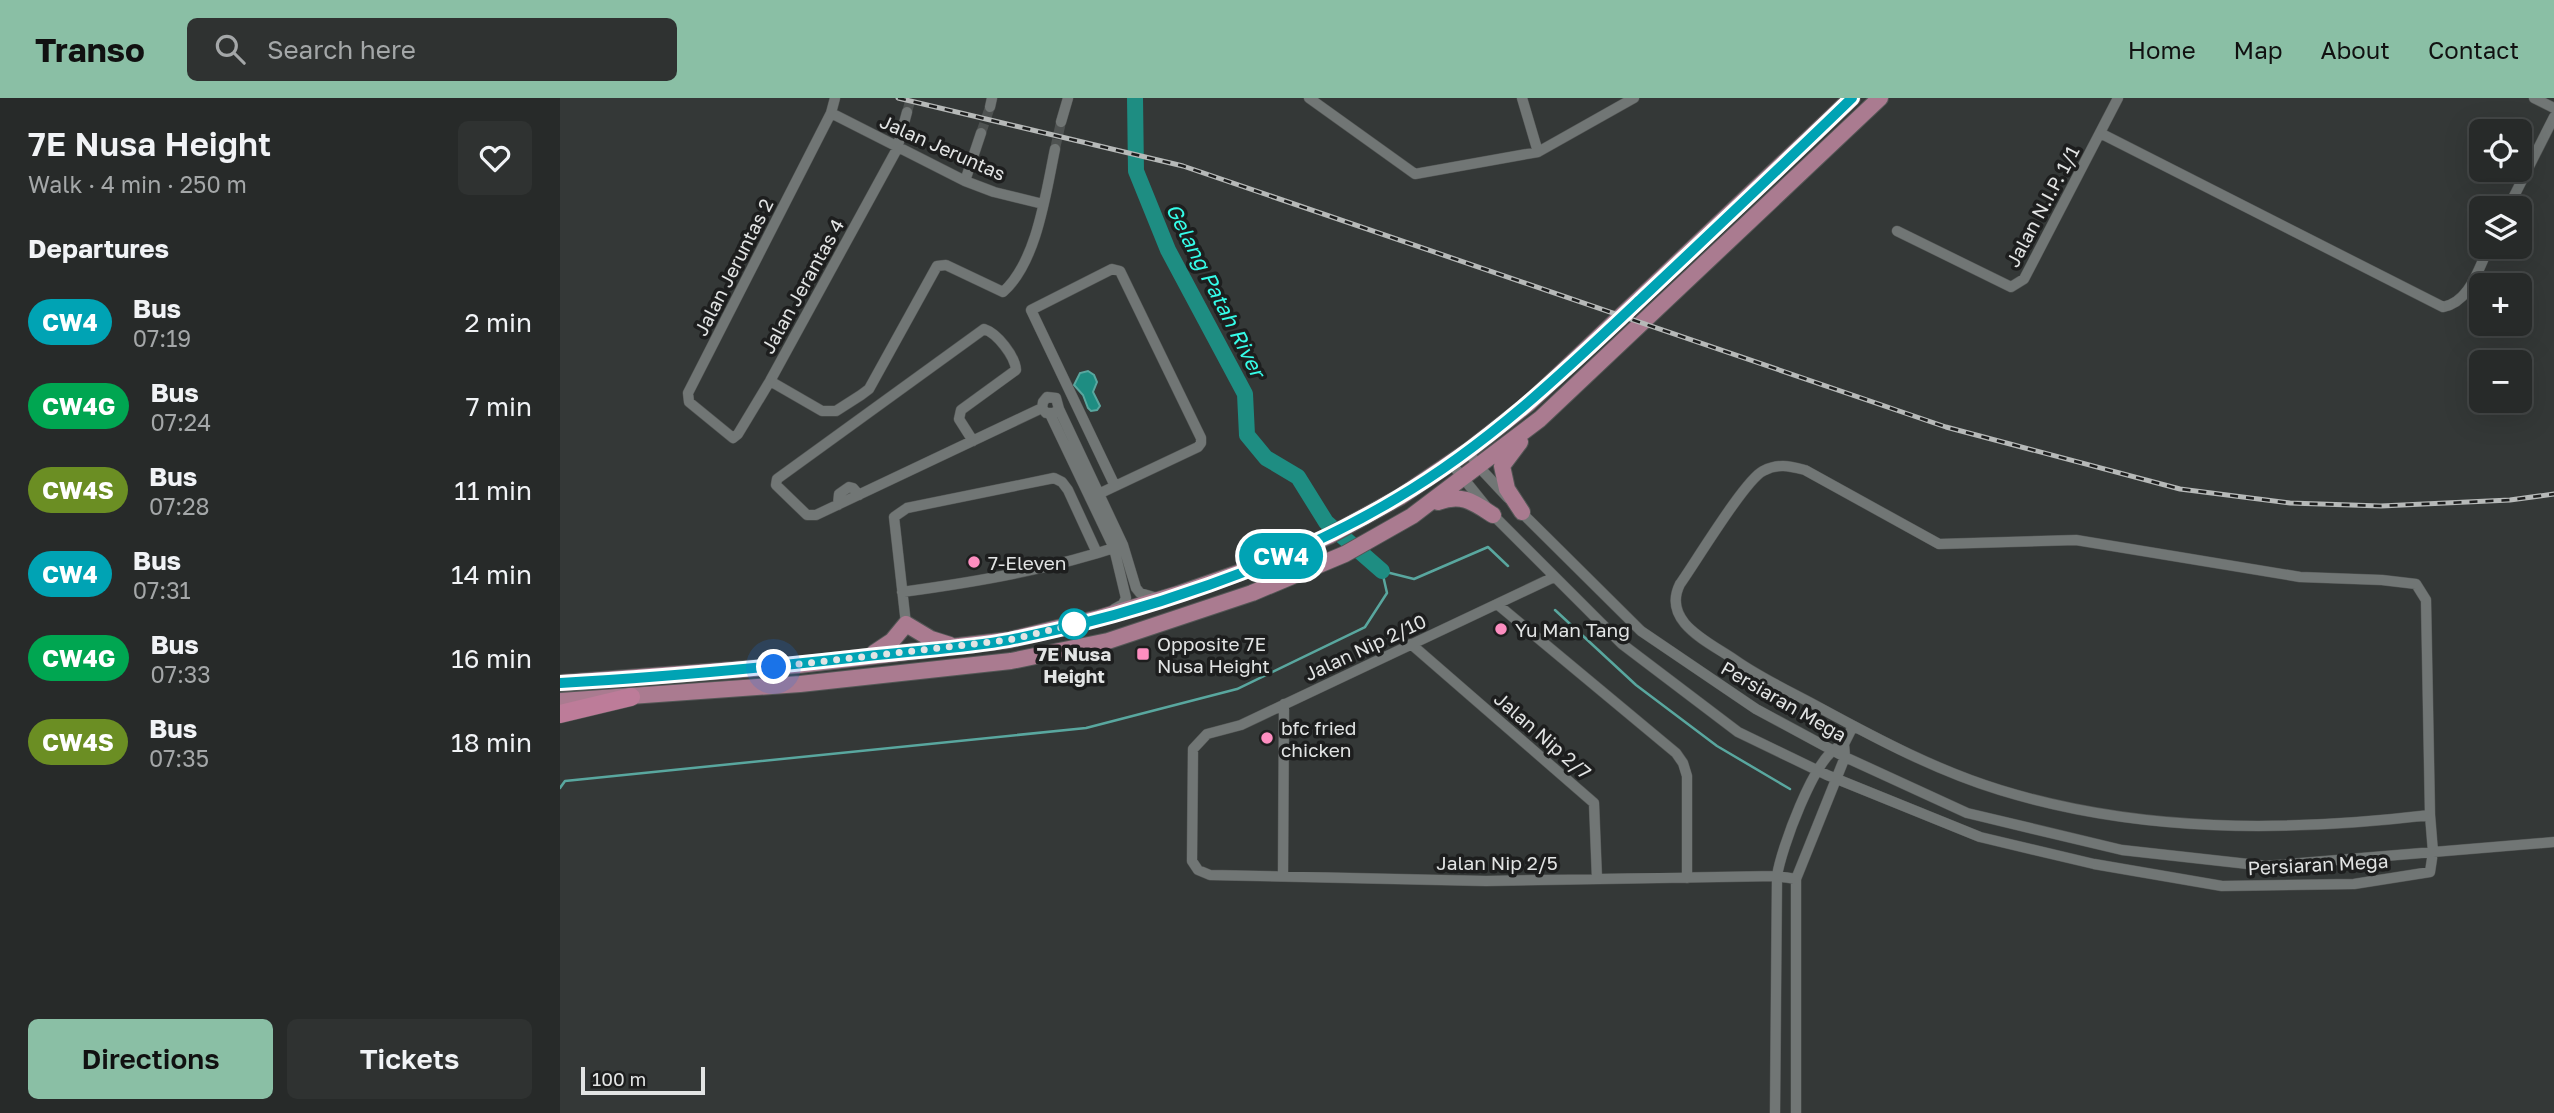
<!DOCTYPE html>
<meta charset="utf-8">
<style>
:root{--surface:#272a29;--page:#2f3231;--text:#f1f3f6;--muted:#a4a7a8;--line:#434646;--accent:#8abfa5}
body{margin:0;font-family:"Golos Text",sans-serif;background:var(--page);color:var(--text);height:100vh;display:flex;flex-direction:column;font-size:26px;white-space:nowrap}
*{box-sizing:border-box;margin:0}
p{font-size:23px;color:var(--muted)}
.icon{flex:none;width:38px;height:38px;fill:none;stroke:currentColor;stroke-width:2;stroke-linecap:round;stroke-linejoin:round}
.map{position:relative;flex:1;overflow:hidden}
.panel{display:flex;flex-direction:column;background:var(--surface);width:560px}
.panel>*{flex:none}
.badge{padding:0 14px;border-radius:23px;font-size:24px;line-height:46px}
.tools{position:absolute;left:1909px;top:21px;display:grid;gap:14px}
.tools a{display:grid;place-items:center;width:63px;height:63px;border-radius:10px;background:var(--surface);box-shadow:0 7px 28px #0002,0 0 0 2px var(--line);font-size:35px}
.scale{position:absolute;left:21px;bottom:18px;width:124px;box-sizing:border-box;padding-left:7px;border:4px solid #e2e4e4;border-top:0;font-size:19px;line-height:24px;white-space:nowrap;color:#e2e4e4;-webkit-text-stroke:5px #1d1e1e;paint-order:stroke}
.you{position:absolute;width:35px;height:35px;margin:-18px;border:5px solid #fff;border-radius:50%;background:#1a73e8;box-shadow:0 0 0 10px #1a73e833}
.map>.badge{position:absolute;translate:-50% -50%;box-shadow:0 0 0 4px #fff}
h2{padding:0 28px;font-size:26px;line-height:63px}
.round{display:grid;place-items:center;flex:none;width:74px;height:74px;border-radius:10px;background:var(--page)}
.head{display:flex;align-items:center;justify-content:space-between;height:119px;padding:0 28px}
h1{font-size:33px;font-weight:600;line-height:52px}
.primary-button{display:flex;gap:14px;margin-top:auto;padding:14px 28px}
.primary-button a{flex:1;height:80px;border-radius:10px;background:var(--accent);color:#111;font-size:28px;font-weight:600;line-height:80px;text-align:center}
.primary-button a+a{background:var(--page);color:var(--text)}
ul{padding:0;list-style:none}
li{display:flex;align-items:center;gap:21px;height:84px;padding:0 28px}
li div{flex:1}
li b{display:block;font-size:26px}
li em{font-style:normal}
li .badge{min-width:77px;font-weight:700;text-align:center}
header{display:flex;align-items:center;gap:42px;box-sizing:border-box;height:98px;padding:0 35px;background:var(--accent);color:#111}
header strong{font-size:33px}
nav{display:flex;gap:38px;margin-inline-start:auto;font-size:24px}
.search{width:490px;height:63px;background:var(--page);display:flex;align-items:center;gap:18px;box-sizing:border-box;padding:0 24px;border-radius:10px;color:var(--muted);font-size:26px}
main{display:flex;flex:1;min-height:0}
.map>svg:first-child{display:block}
.water{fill:#1e8d82;stroke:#59a79f;stroke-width:2}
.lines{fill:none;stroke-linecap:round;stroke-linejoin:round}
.stream{stroke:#59a79f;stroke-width:2.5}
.river{stroke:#1e8d82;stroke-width:16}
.minor-tunnel{stroke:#4e5251;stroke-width:10;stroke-dasharray:10 5;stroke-linecap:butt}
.minor-casing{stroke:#535655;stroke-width:11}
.primary-casing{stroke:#535655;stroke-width:18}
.trunk-casing{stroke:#535655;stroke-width:19}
.minor{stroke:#717675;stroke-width:10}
.primary{stroke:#aa7b90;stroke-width:16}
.trunk{stroke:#bd7c99;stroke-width:18}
.rail-casing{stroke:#b6b9b8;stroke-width:5}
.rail{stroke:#1d1e1e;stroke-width:2.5;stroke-dasharray:8;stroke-linecap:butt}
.line-casing{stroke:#fff;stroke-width:16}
.line{stroke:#00a3b4;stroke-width:10}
.walk{stroke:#e2e4e4;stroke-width:7;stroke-dasharray:0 12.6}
.poi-dot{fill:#fd8ec0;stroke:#1d1e1e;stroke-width:2.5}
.stop-dot{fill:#fff;stroke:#00a3b4;stroke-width:3.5}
.labels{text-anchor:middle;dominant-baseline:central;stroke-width:7;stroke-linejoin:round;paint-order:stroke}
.street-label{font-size:19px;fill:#e2e4e4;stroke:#1d1e1e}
.poi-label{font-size:19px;fill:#e2e4e4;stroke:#1d1e1e;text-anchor:start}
.stop-label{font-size:19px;font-weight:bold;fill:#e2e4e4;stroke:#1d1e1e}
.water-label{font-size:21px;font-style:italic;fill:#35fce8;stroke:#1d1e1e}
</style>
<header>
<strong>Transo</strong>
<div class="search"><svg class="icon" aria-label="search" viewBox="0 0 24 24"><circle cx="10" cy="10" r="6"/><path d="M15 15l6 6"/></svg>Search here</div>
<nav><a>Home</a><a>Map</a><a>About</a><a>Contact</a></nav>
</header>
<main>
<section class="panel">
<div class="head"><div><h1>7E Nusa Height</h1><p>Walk · 4 min · 250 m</p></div><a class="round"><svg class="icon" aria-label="heart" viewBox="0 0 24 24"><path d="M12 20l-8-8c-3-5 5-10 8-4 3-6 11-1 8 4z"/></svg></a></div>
<h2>Departures</h2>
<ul>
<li><span class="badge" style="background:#00a3b4;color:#fff">CW4</span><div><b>Bus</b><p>07:19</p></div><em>2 min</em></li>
<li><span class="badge" style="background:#00a651;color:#fff">CW4G</span><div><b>Bus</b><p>07:24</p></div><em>7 min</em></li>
<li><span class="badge" style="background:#6b8e23;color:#fff">CW4S</span><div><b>Bus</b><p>07:28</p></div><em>11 min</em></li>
<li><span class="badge" style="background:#00a3b4;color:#fff">CW4</span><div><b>Bus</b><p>07:31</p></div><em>14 min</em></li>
<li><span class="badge" style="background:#00a651;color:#fff">CW4G</span><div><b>Bus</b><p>07:33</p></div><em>16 min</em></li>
<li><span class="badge" style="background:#6b8e23;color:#fff">CW4S</span><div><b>Bus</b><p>07:35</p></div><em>18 min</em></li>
</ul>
<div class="primary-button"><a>Directions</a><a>Tickets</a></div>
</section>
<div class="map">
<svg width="1994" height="1015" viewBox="0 0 1994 1015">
<rect width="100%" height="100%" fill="#343837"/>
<!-- water -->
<path class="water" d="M528,273L534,277L537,284L533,294L540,308L537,312L531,313L528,310L523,297L514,287L520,275Z"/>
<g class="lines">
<!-- stream -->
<path class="stream" d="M995,512L1076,587L1157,648L1230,691
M0,690L5,683L526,630L677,591L805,529L827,495L822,473L854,481L928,449L948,468"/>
<!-- river -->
<path class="river" d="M575,0L576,73L608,152L685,296L687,337L706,360L738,379L766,424L822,473"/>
<!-- minor-tunnel -->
<path class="minor-tunnel" d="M347,14L351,0
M421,35L430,9
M495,51L501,24"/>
<!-- minor casing -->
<g class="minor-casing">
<path id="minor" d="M275,0L271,15L128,295L129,304L173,340L178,336L210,283L337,51L347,14
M749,0L855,76L978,54L1074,0
M962,0L978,54
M1974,0L1994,10
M430,9L432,0
M271,15L405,83L434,94L483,106
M501,24L508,0
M1540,35L1883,209C1910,204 1918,171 1929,149
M405,83L421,35
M1948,110L1994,19
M1337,133L1451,189L1464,181L1558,0
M210,283L262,313H276L301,297L309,291L377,168L386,167L443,194C477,164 486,94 495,51
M499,311L563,447L576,490L580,495L597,500
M490,316L554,450L566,500L563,506L554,511
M413,343L399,321L401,312L456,272C455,258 437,235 424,231L217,381L216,387L247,417H256L482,310L483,304L487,299L496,300L499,311L494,315H486L482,310
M908,353L919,369L948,400
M891,365L933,417L1062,546L1178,634L1267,677L1420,739L1534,766L1662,788L1794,786L1870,774L1873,754L1870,717L1866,502L1856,486L1822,482L1740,479L1516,442L1379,446L1245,372C1229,368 1218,365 1203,373C1185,382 1135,465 1120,486C1101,524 1149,544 1175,562C1202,581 1233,595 1262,611C1319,642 1378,673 1440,692C1580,735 1726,734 1870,717
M530,400L638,349L641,345V340L560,173L552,171L471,212L555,388
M278,407L279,396L289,389L293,390L299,397
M958,411L1081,533L1196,611L1285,659L1407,715L1562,752L1706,768L1994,744
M994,479L681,627L647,636L633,651L632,763L638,772L650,777L926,783L1217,778L1236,781
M342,494C416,484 492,471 563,447
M937,506L1116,655L1123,665L1127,678V780
M346,526L334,419L347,410L494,380L502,384L508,392L537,455
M851,546L1034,705L1037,781
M723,778L724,606
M1215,1015L1217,778C1221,751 1254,661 1278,649
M1236,1015V781L1285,659L1284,646L1293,628"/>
</g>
<!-- primary casing -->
<g class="primary-casing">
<path id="primary" d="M960,344L942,368L947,391L962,414
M878,404C902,395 913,404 933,417
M314,555L332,543L346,526L371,541L390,547
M0,585L239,567L449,542L539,520L618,496L698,468L769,438L840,399L908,353L968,306L1292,0
M0,603L240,586L451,563L548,543L692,495L785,456L852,418L980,321L1320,0"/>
</g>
<!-- trunk casing -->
<g class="trunk-casing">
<path id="trunk" d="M0,616L71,599"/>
</g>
<!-- minor -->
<use href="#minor" class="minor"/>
<!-- primary -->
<use href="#primary" class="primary"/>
<!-- trunk -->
<use href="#trunk" class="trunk"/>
<!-- rail casing -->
<g class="rail-casing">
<path id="rail" d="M338,0L623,68L1386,329L1620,391L1730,405L1821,408L1950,402L1994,396"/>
</g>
<!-- rail -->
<use href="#rail" class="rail"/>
</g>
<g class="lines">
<!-- line casing -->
<g class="line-casing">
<path id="line" d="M0,585C106,579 212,569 317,557C361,552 406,550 449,542C577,517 726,467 837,400C929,346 1006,272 1083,199C1153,133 1223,67 1292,0"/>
</g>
<!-- line -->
<use href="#line" class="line"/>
<!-- walk -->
<path class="walk" d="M214,569L449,542L516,526H514"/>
</g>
<!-- markers -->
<g class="poi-dot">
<circle cx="414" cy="464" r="7"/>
<circle cx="941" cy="531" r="7"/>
<rect x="576" y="549" width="14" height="14" rx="3.5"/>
<circle cx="707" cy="640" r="7"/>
</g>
<circle class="stop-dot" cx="514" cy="526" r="14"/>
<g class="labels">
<!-- street labels -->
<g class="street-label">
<text transform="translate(383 49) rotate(24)">Jalan Jeruntas</text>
<text transform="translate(1482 108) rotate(-62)">Jalan N.I.P. 1/1</text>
<text transform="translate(173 169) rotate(-63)">Jalan Jeruntas 2</text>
<text transform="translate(242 188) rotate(-61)">Jalan Jerantas 4</text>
<text transform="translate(805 549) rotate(-25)">Jalan Nip 2/10</text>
<text transform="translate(1224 603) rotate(30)">Persiaran Mega</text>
<text transform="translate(983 637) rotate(41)">Jalan Nip 2/7</text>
<text x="937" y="764">Jalan Nip 2/5</text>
<text transform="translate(1758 766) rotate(-3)">Persiaran Mega</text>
</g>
<!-- poi labels -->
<g class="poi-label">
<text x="428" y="464">7-Eleven</text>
<text x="955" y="531">Yu Man Tang</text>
<text x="597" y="545">Opposite 7E<tspan x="597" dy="22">Nusa Height</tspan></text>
<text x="721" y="629">bfc fried<tspan x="721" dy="22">chicken</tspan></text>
</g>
<!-- stop labels -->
<g class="stop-label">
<text x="514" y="555">7E Nusa<tspan x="514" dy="22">Height</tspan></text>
</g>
<!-- water labels -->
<g class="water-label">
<text transform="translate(656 192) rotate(63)">Gelang Patah River</text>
</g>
</g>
</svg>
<div class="tools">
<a><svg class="icon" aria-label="locate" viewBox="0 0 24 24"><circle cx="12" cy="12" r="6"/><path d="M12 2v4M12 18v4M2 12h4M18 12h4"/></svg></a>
<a><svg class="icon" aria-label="layers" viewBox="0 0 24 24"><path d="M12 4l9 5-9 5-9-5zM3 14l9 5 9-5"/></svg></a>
<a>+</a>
<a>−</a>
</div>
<div class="scale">100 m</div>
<div class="you" style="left:214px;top:569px"></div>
<b class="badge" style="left:721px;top:458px;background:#00a3b4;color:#fff">CW4</b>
</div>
</main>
